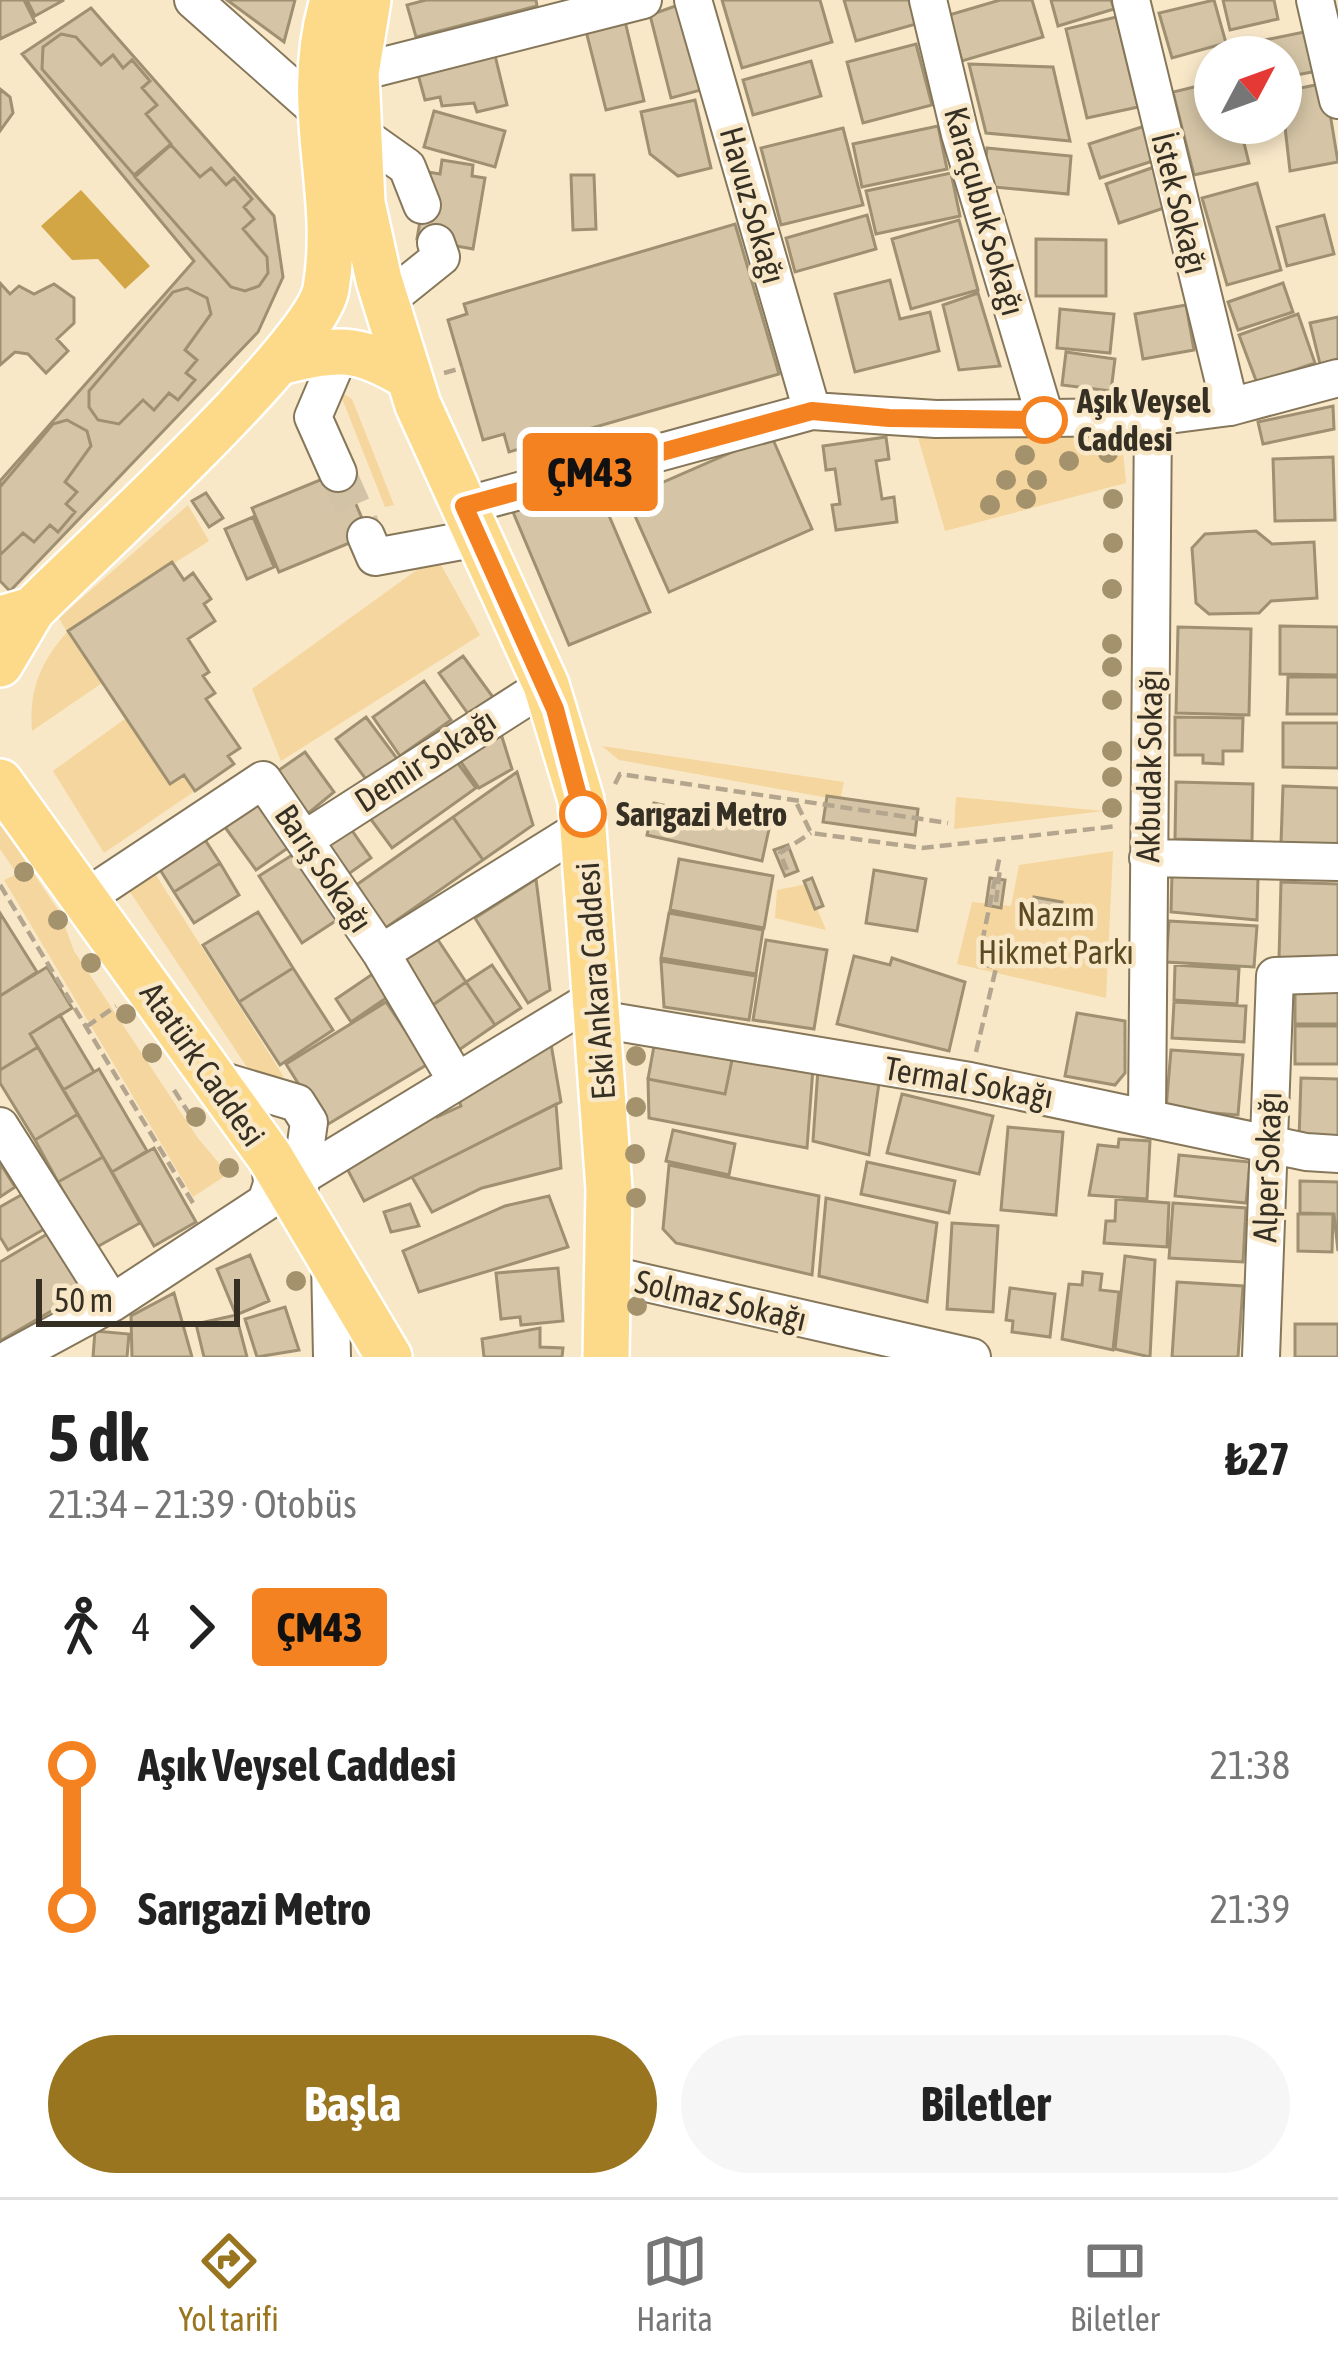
<!DOCTYPE html>
<html lang="tr">
<meta charset="utf-8">
<style>
:root{--surface:#fff;--page:#f6f6f6;--text:#222;--muted:#767676;--line:#e0e0e0;--accent:#9a7520}
body{margin:0;font-family:"Asap Condensed",sans-serif;background:var(--page);color:var(--text);height:100vh;display:flex;flex-direction:column;font-size:45px;white-space:nowrap}
*{box-sizing:border-box;margin:0}
p{font-size:39px;color:var(--muted)}
.icon{flex:none;width:66px;height:66px;fill:none;stroke:currentColor;stroke-width:2;stroke-linecap:round;stroke-linejoin:round}
.map{position:relative;height:1357px;overflow:hidden}
.drawer{display:flex;flex-direction:column;background:var(--surface);flex:1}
.drawer>*{flex:none}
.badge{padding:0 24px;border-radius:9px;font-size:42px;line-height:78px}
.needle{width:78px;rotate:49deg}
.fabs{position:absolute;left:1194px;top:36px;display:grid;gap:24px}
.fabs a{display:grid;place-items:center;width:108px;height:108px;border-radius:50%;background:var(--surface);box-shadow:0 6px 18px #0003;font-size:60px}
.scale{position:absolute;left:36px;bottom:30px;width:204px;box-sizing:border-box;padding-left:12px;border:6px solid #363024;border-top:0;font-size:33px;line-height:42px;white-space:nowrap;color:#363024;-webkit-text-stroke:9px #f9e8c8;paint-order:stroke}
.map>.badge{position:absolute;translate:-50% -50%;box-shadow:0 0 0 6px #fff}
.legs{display:flex;align-items:center;gap:18px;height:132px;padding:0 48px;font-size:39px}
.legs p{margin-inline-start:auto}
.summary{display:flex;align-items:center;justify-content:space-between;height:204px;padding:0 48px}
h1{font-size:66px;font-weight:700;line-height:90px}
.button{display:flex;gap:24px;margin-top:auto;padding:24px 48px}
.button a{flex:1;height:138px;border-radius:72px;background:var(--accent);color:#fff;font-size:48px;font-weight:700;line-height:138px;text-align:center}
.button a+a{background:var(--page);color:var(--text)}
ul{padding:0 48px;list-style:none}
li{display:flex;align-items:center;gap:42px;height:144px;font-size:45px}
li i{display:grid;place-items:center;width:18px;height:100%;margin:0 15px;background:currentColor}
li i::after{content:'';width:30px;height:30px;margin:-15px;border:9px solid;border-radius:50%;background:var(--surface)}
li p{margin-inline-start:auto}
li:first-child i{background:linear-gradient(#0000 50%,currentColor 0)}
li:last-child i{background:linear-gradient(currentColor 50%,#0000 0)}
.tabs{display:flex;justify-content:space-around;align-items:center;height:168px;border-top:3px solid var(--line);background:var(--surface);font-size:33px;color:var(--muted)}
.tabs a{display:grid;justify-items:center;gap:6px}
.tabs .current{color:var(--accent)}
.map>svg:first-child{display:block}
.green{fill:#f4d69e}
.water{fill:#d3a645}
.building{fill:#d5c5a6;stroke:#9f9072;stroke-width:3}
.lines{fill:none;stroke-linecap:round;stroke-linejoin:round}
.minor-tunnel{stroke:#d2c3a7;stroke-width:36;stroke-dasharray:36 18;stroke-linecap:butt}
.minor-casing{stroke:#86775a;stroke-width:40}
.major-casing{stroke:#fff;stroke-width:50}
.path{stroke:#b4a68e;stroke-width:4.5;stroke-dasharray:12 6;stroke-linecap:butt}
.minor{stroke:#fff;stroke-width:36}
.major{stroke:#fdda89;stroke-width:45}
.tree{fill:#a4926d}
.line-1-casing{stroke:#fff;stroke-width:27}
.line-1{stroke:#f58220;stroke-width:18}
.stop-1-dot{fill:#fff;stroke:#f58220;stroke-width:6}
.labels{text-anchor:middle;dominant-baseline:central;stroke-width:9;stroke-linejoin:round;paint-order:stroke}
.street-label{font-size:33px;fill:#363024;stroke:#f9e8c8}
.stop-label{font-size:33px;font-weight:bold;fill:#363024;stroke:#f9e8c8;text-anchor:start}
.park-label{font-size:33px;fill:#5e4b23;stroke:#f9e8c8}
</style>
<div class="map">
<svg width="1338" height="1357" viewBox="0 0 1338 1357">
<rect width="100%" height="100%" fill="#f9e8c8"/>
<!-- green -->
<path class="green" d="M339,391L352,399L394,505L385,507Z
M1121,430L1126,483L945,531L917,434Z
M188,505L209,541L68,631L102,683L32,731C29,690 40,663 67,632L59,618Z
M436,556L480,635L281,761L252,689Z
M126,718L170,784L184,775L195,791L104,853L53,771Z
M602,746L844,782L840,800L619,760Z
M956,797L1104,811L954,829Z
M0,823L60,913L74,951L197,1137L228,1174L193,1197L4,880L17,874L0,849Z
M1113,851L1106,998L957,964L972,902L1011,906L1019,865Z
M154,872L284,1077L253,1076L126,886Z
M807,884L826,930L775,918L777,890Z"/>
<!-- water -->
<path class="water" d="M81,190L150,266L125,289L98,259L72,260L41,226Z"/>
<!-- building -->
<path class="building" d="M0,0H24L35,22L0,39Z
M27,0H64L35,16Z
M227,0H295L284,42Z
M426,0H536L537,6L416,37L407,5Z
M722,0H820L832,42L742,68Z
M844,0H909L916,24L856,41Z
M1000,0H1032L1043,37L962,61L949,15Z
M1051,0H1111L1114,9L1058,26Z
M1214,0L1226,43L1172,58L1159,13Z
M1223,0H1274L1278,19L1230,30Z
M681,4L701,90L671,98L650,15Z
M91,8L274,216L283,277L258,332L10,591L0,581V481L194,261L22,54Z
M624,17L644,101L606,110L585,27Z
M1116,17L1138,107L1087,118L1066,29Z
M1309,31L1317,71L1281,78V57H1248L1245,44Z
M61,34L76,37L101,65L113,55L123,68L132,60L150,81L142,88L157,105L146,114L171,144L134,175L42,69L43,47Z
M916,44L932,105L863,123L847,62Z
M493,47L507,105L477,112L474,103L442,106L440,97L425,100L417,71Z
M811,61L821,96L753,115L743,80Z
M969,64L1053,67L1070,141L986,133Z
M1215,82V123H1239L1249,163L1194,175L1173,92Z
M1325,83L1338,162L1290,171L1281,92Z
M0,89L10,97L13,113L0,131Z
M695,100L711,168L678,176L650,154L641,112Z
M434,111L505,131L495,167L424,147Z
M1148,125L1159,159L1100,178L1089,144Z
M938,126L947,169L862,187L853,144Z
M843,128L863,205L781,225L761,148Z
M171,145L200,177L211,168L226,185L234,178L252,199L244,207L254,219L243,229L267,257L268,273L259,286L245,291L231,287L135,177Z
M987,148L1071,156L1068,194L983,186Z
M442,160L473,165L472,176L485,178L473,249L417,239L428,172L440,174Z
M1157,166L1170,206L1119,223L1106,184Z
M951,173L960,216L876,234L866,191Z
M571,175H594L596,229L573,230Z
M1257,183L1281,270L1227,285L1202,198Z
M867,215L876,249L795,272L786,238Z
M1324,215L1334,254L1287,266L1277,227Z
M959,220L978,290L911,309L892,239Z
M735,224L779,374L509,452L504,434L483,440L448,320L467,314L464,304Z
M1036,239L1106,240V296H1036Z
M890,280L900,319L930,312L939,351L855,372L835,294Z
M0,283L10,294L19,286L34,294L54,284L74,298V323L57,339L68,351L46,373L28,354L15,352L0,365Z
M1283,283L1293,312L1238,330L1228,302Z
M187,288L207,298L211,314L185,350L197,360L186,373L195,380L178,400L169,393L154,410L143,400L119,424L98,420L89,407V391L173,292Z
M978,293L1000,366L959,370L943,305Z
M1186,305L1194,350L1143,359L1135,314Z
M1060,309L1114,314L1110,353L1057,348Z
M1298,314L1315,363L1257,383L1239,335Z
M1338,317V359L1320,364L1310,323Z
M1066,352L1115,359L1111,391L1062,385Z
M1333,406L1334,429L1263,444L1258,422Z
M67,420L87,431L91,446L65,482L77,492L66,504L75,512L58,532L50,525L34,542L23,533L0,555V487L53,424Z
M771,435L812,529L669,592L627,498Z
M886,437L889,459L876,461L882,499L894,497L897,522L836,530L832,505L840,504L835,469L826,470L823,446Z
M1333,457L1335,520L1275,521L1273,459Z
M342,471L369,535L279,572L252,508Z
M593,478L650,612L569,645L513,512Z
M206,493L223,518L209,527L192,501Z
M253,517L274,567L247,579L225,529Z
M1256,531L1272,544L1314,542L1317,598L1271,601L1259,613L1209,614L1196,603L1192,548L1205,534Z
M172,562L184,580L193,573L211,599L204,604L215,621L188,639L209,672L203,676L215,693L206,699L240,748L228,756L234,764L195,791L184,775L170,784L68,631Z
M1280,626L1338,627V675L1280,674Z
M1178,627L1251,629L1249,715L1176,713Z
M463,656L495,700L471,718L439,673Z
M1288,677H1338V714H1287Z
M424,681L451,720L400,756L373,717Z
M366,717L398,760L368,782L336,739Z
M1175,717L1243,718L1242,751H1223V764L1203,763V755H1175Z
M497,721L512,769L479,788L452,749Z
M1283,723H1338V768L1283,767Z
M305,752L334,792L300,820L269,777Z
M451,754L476,788L392,848L367,814Z
M517,772L533,825L483,860L453,817Z
M1176,782L1253,784L1252,841L1175,839Z
M1283,786L1338,788V845L1281,843Z
M264,793L298,841L256,870L222,823Z
M827,796L918,809L915,835L823,822Z
M654,803L769,829L762,861L647,835Z
M453,817L483,860L384,929L355,886Z
M344,819L371,858L340,880L313,841Z
M200,832L220,863L174,892L154,860Z
M788,845L798,871L785,876L774,850Z
M297,852L340,918L302,943L259,876Z
M679,859L773,876L764,928L670,910Z
M220,863L239,895L194,923L174,892Z
M874,870L926,879L917,931L866,923Z
M1172,873L1258,876L1257,920L1171,912Z
M812,878L823,906L815,909L804,881Z
M990,878L1005,880L1001,908L986,905Z
M536,879L550,990L528,1003L475,918Z
M1281,882L1338,884V962L1279,959Z
M1034,897L1062,902L1060,912L1032,906Z
M258,912L293,968L239,1002L203,945Z
M0,913L37,972L0,996Z
M669,913L763,930L756,974L661,958Z
M1169,921L1257,926L1254,967L1166,962Z
M434,934L466,982L427,1009L396,959Z
M766,940L827,950L814,1029L753,1020Z
M854,956L890,965L892,958L965,982L949,1051L837,1024Z
M661,961L756,976L749,1020L664,1007Z
M492,965L521,1008L495,1025L466,982Z
M1175,965L1239,969L1237,1004L1174,1000Z
M47,967L72,1008L30,1034L38,1047L0,1070V996Z
M293,968L333,1030L280,1065L239,1002Z
M377,971L392,994L351,1022L336,999Z
M466,982L495,1025L456,1052L427,1009Z
M1295,987H1338V1024H1295Z
M386,1002L428,1064L325,1126L286,1064Z
M1174,1002L1246,1006L1244,1042L1172,1038Z
M1077,1013L1125,1021V1073L1115,1085L1065,1076Z
M60,1015L94,1072L63,1090L30,1034Z
M1295,1026H1338V1064H1295Z
M656,1035L734,1050L725,1094L648,1079Z
M551,1044L561,1102L364,1201L342,1159L435,1112L437,1117L461,1106L458,1098Z
M38,1047L78,1114L35,1140L0,1083V1070Z
M734,1050L813,1068L807,1148L649,1118L648,1079L725,1094Z
M1171,1050L1243,1055L1238,1115L1166,1109Z
M99,1069L147,1151L112,1172L63,1090Z
M818,1069L879,1083L869,1155L813,1141Z
M1301,1078L1338,1079V1141L1299,1140Z
M902,1094L993,1116L979,1174L887,1153Z
M556,1104L561,1168L482,1188L432,1212L412,1177Z
M78,1114L103,1157L58,1182L35,1140Z
M1008,1127L1063,1132L1056,1215L1001,1210Z
M673,1130L735,1144L729,1175L666,1161Z
M1119,1139L1150,1141L1147,1199L1089,1195L1098,1145L1118,1147Z
M154,1148L196,1222L154,1246L112,1172Z
M1179,1155L1250,1162L1246,1203L1175,1196Z
M103,1157L140,1223L95,1248L58,1182Z
M867,1162L955,1181L949,1213L861,1194Z
M0,1163L15,1187L0,1197Z
M669,1165L819,1196L812,1275L676,1243L663,1229Z
M1300,1181L1338,1182V1251L1334,1214L1300,1213Z
M30,1190L51,1225L8,1250L0,1237V1207Z
M549,1196L568,1247L419,1292L403,1251L505,1206Z
M826,1198L937,1223L927,1302L819,1276Z
M1116,1199L1169,1203L1167,1247L1104,1243L1106,1221H1115Z
M1173,1203L1246,1208L1243,1262L1169,1258Z
M410,1204L419,1226L391,1232L384,1212Z
M1298,1214H1333L1332,1252L1298,1251Z
M952,1223L998,1226L993,1312L947,1309Z
M54,1230L89,1289L0,1341V1262Z
M250,1255L269,1301L236,1315L217,1269Z
M1125,1256L1155,1260L1150,1357L1115,1349Z
M558,1268L563,1321L521,1325L520,1317L501,1319L496,1273Z
M1083,1272L1102,1274L1100,1290L1119,1292L1113,1350L1062,1339L1069,1284L1082,1285Z
M1177,1282L1243,1286L1238,1357H1172Z
M1010,1288L1055,1294L1050,1337L1012,1332L1013,1321L1006,1320Z
M174,1293L192,1357H132L131,1316Z
M285,1307L299,1350L257,1357L245,1319Z
M236,1315L247,1357H204L196,1324Z
M1295,1324H1338V1357H1295Z
M540,1328V1347L563,1348L562,1357H484L482,1339Z
M95,1331L129,1334L127,1357H93Z"/>
<g class="lines">
<!-- minor-tunnel -->
<path class="minor-tunnel" d="M338,473L366,536"/>
<!-- minor casing -->
<g class="minor-casing">
<path id="minor" d="M193,0L317,110
M693,0L812,411
M928,0L960,134L1046,420
M1131,0L1230,407
M1315,0L1338,100
M356,73L643,0
M359,133L407,167L422,205
M385,302L441,257L436,243
M338,473L313,417L342,349
M464,506L812,411L936,419L1153,417L1230,407L1338,378
M366,536L375,557L478,538
M307,838L546,685
M1148,858L1338,862
M85,898L263,780L381,953L456,1080
M381,953L585,826
M598,1019L970,1081L1306,1152L1338,1154
M213,1078L297,1103L309,1122L299,1193
M1147,1115L1153,417
M0,1126L112,1303
M302,1176L596,997
M330,1260L332,1357
M611,1275L972,1357
M12,1357L112,1303L266,1202L272,1184L270,1157
M1261,1357L1275,976L1338,974"/>
</g>
<!-- major casing -->
<g class="major-casing">
<path id="major" d="M368,0L356,73L362,203L379,280L418,405L546,685L581,800L609,1189L606,1357
M280,362C337,348 356,345 407,376
M0,619L32,610C86,555 315,348 326,289C343,188 301,109 333,0
M0,664L32,610
M0,782L270,1157L389,1357"/>
</g>
<!-- path -->
<path class="path" d="M444,373L462,368
M615,784L620,774L948,823
M797,804L811,833L922,848L1118,826
M787,870L780,853L811,833
M0,885L196,1208
M996,902L1000,868
M86,1027L116,1006
M976,1052L996,968L978,962L1000,855
M174,1090L192,1118L201,1122"/>
<!-- minor -->
<use href="#minor" class="minor"/>
<!-- major -->
<use href="#major" class="major"/>
</g>
<!-- trees -->
<g class="tree">
<circle cx="1108" cy="453" r="10"/>
<circle cx="1025" cy="455" r="10"/>
<circle cx="1069" cy="461" r="10"/>
<circle cx="1006" cy="480" r="10"/>
<circle cx="1037" cy="480" r="10"/>
<circle cx="1026" cy="499" r="10"/>
<circle cx="1113" cy="499" r="10"/>
<circle cx="990" cy="505" r="10"/>
<circle cx="1113" cy="543" r="10"/>
<circle cx="1112" cy="589" r="10"/>
<circle cx="1112" cy="644" r="10"/>
<circle cx="1112" cy="667" r="10"/>
<circle cx="1112" cy="700" r="10"/>
<circle cx="1112" cy="751" r="10"/>
<circle cx="1112" cy="777" r="10"/>
<circle cx="1112" cy="808" r="10"/>
<circle cx="24" cy="872" r="10"/>
<circle cx="58" cy="920" r="10"/>
<circle cx="91" cy="963" r="10"/>
<circle cx="126" cy="1014" r="10"/>
<circle cx="152" cy="1053" r="10"/>
<circle cx="636" cy="1056" r="10"/>
<circle cx="636" cy="1107" r="10"/>
<circle cx="196" cy="1117" r="10"/>
<circle cx="635" cy="1154" r="10"/>
<circle cx="229" cy="1168" r="10"/>
<circle cx="636" cy="1198" r="10"/>
<circle cx="296" cy="1281" r="10"/>
<circle cx="637" cy="1306" r="10"/>
</g>
<g class="lines">
<!-- line-1 casing -->
<g class="line-1-casing">
<path id="line-1" d="M583,814L555,709L464,506L812,411L889,418L1044,420"/>
</g>
<!-- line-1 -->
<use href="#line-1" class="line-1"/>
</g>
<!-- markers -->
<g class="stop-1-dot">
<circle cx="1044" cy="420" r="21"/>
<circle cx="583" cy="814" r="21"/>
</g>
<g class="labels">
<!-- street labels -->
<g class="street-label">
<text transform="translate(1180 203) rotate(76)">İstek Sokağı</text>
<text transform="translate(753 205) rotate(74)">Havuz Sokağı</text>
<text transform="translate(985 211) rotate(74)">Karaçubuk Sokağı</text>
<text transform="translate(425 760) rotate(-33)">Demir Sokağı</text>
<text transform="translate(1149 766) rotate(-89)">Akbudak Sokağı</text>
<text transform="translate(324 868) rotate(56)">Barış Sokağı</text>
<text transform="translate(595 981) rotate(-94)">Eski Ankara Caddesi</text>
<text transform="translate(203 1064) rotate(55)">Atatürk Caddesi</text>
<text transform="translate(969 1082) rotate(10)">Termal Sokağı</text>
<text transform="translate(1267 1167) rotate(-88)">Alper Sokağı</text>
<text transform="translate(721 1300) rotate(13)">Solmaz Sokağı</text>
</g>
<!-- stop labels -->
<g class="stop-label">
<text x="1077" y="401">Aşık Veysel<tspan x="1077" dy="38">Caddesi</tspan></text>
<text x="616" y="814">Sarıgazi Metro</text>
</g>
<!-- park labels -->
<g class="park-label">
<text x="1056" y="914">Nazım<tspan x="1056" dy="38">Hikmet Parkı</tspan></text>
</g>
</g>
</svg>
<div class="fabs">
<a><svg class="needle" viewBox="-14 -14 28 28"><path d="M0-13l5 13h-10z" fill="#e53935"/><path d="M0 13l5-13h-10z" fill="#767676"/></svg></a>
</div>
<div class="scale">50 m</div>
<b class="badge" style="left:590px;top:472px;background:#f58220;color:#111">ÇM43</b>
</div>
<section class="drawer">
<div class="summary"><div><h1>5 dk</h1><p>21:34 – 21:39 · Otobüs</p></div><b>₺27</b></div>
<div class="legs"><svg class="icon" aria-label="walk" viewBox="0 0 24 24"><circle cx="13" cy="4" r="2"/><path d="M13 8l-2 6 4 7M11 14l-3 7M7 12l3-4h3l4 4"/></svg>4<svg class="icon" aria-label="forward" viewBox="0 0 24 24"><path d="M9 5l7 7-7 7"/></svg><b class="badge" style="background:#f58220;color:#111">ÇM43</b></div>
<ul>
<li><i style="color:#f58220"></i><b>Aşık Veysel Caddesi</b><p>21:38</p></li>
<li><i style="color:#f58220"></i><b>Sarıgazi Metro</b><p>21:39</p></li>
</ul>
<div class="button"><a>Başla</a><a>Biletler</a></div>
</section>
<nav class="tabs">
<a class="current"><svg class="icon" aria-label="directions" viewBox="0 0 24 24"><path d="M12 3l9 9-9 9-9-9zM9 14v-3h6M13 9l2 2-2 2"/></svg>Yol tarifi</a>
<a><svg class="icon" aria-label="map" viewBox="0 0 24 24"><path d="M3 6l6-2 6 2 6-2v14l-6 2-6-2-6 2zM9 4v14M15 6v14"/></svg>Harita</a>
<a><svg class="icon" aria-label="tickets" viewBox="0 0 24 24"><path d="M3 7h18v10H3zM15 7v10"/></svg>Biletler</a>
</nav>
